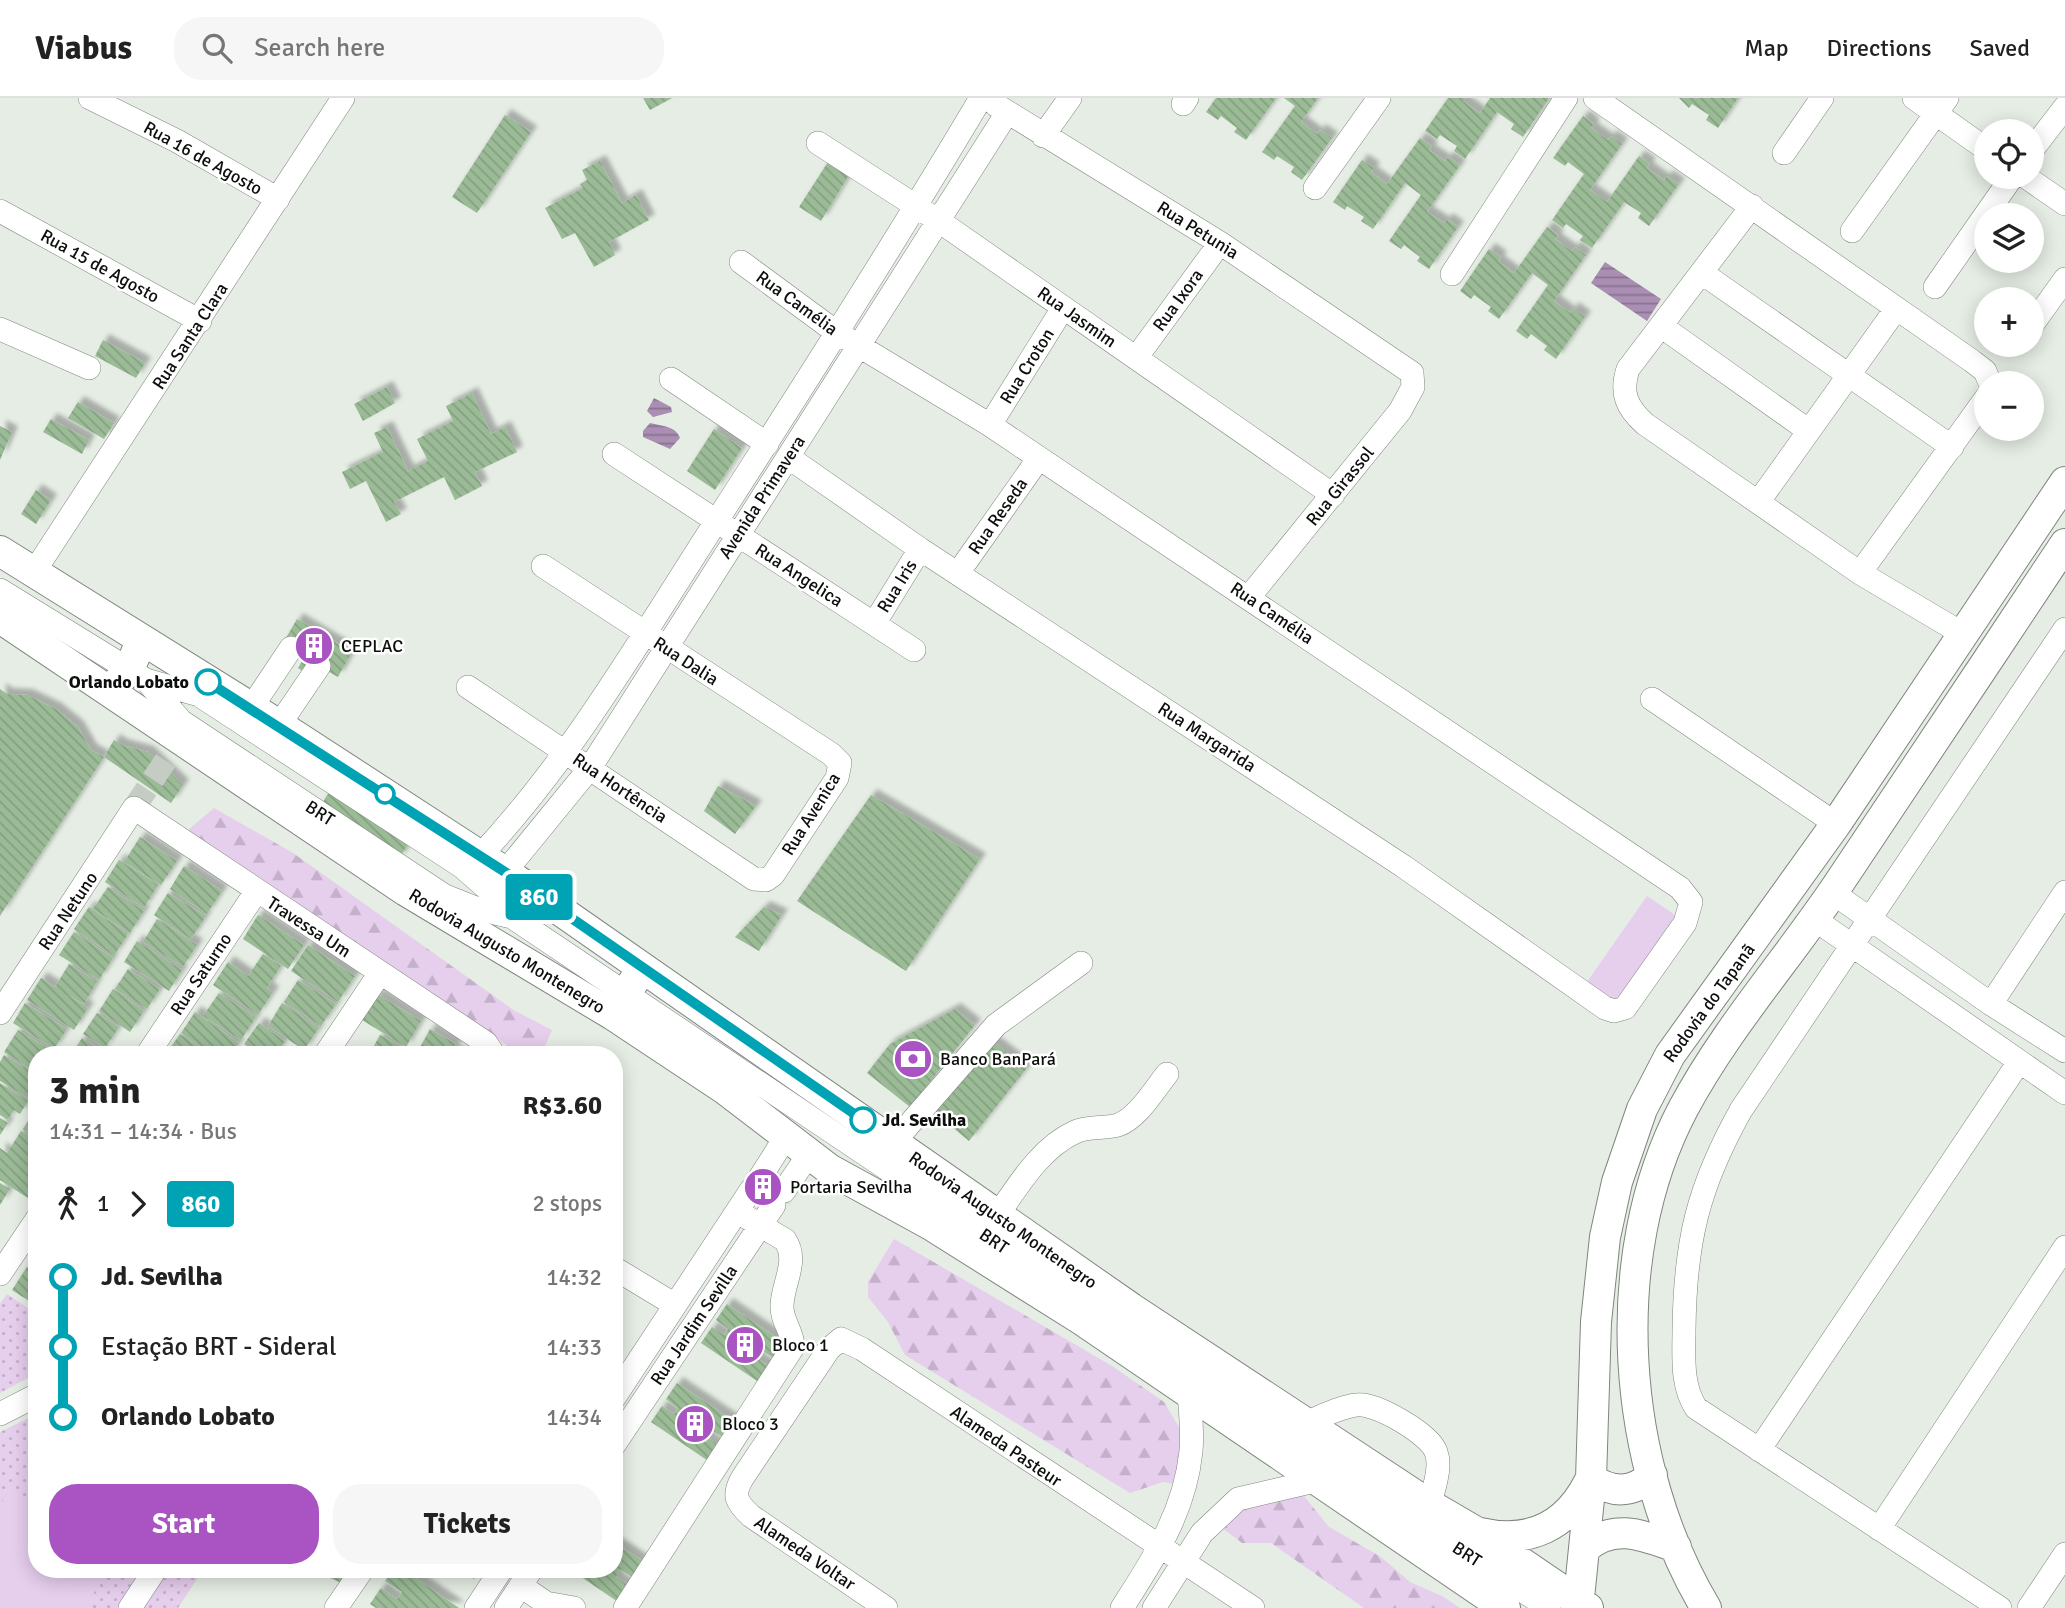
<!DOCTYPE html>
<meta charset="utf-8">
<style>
:root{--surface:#fff;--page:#f6f6f6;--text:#222;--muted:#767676;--line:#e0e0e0;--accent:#a954c2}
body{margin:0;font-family:Signika,sans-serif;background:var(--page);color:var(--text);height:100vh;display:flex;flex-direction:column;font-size:26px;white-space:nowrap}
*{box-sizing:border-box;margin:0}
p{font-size:23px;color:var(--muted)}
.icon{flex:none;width:38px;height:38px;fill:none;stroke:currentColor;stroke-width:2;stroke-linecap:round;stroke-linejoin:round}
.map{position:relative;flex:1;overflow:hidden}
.details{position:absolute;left:28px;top:948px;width:595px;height:532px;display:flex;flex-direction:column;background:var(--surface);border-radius:28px;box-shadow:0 4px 18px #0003}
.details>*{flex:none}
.badge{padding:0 14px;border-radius:5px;font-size:24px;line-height:46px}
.controls{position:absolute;left:1974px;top:21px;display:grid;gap:14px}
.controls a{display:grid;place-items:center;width:70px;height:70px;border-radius:50%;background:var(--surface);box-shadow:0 4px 18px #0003;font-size:35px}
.map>.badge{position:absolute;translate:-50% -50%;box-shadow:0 0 0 4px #fff}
.legs{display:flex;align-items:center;gap:10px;height:77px;padding:0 21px;font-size:23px}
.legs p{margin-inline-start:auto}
.overview{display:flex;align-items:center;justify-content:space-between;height:119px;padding:0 21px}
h1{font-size:38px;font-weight:700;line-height:52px}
.button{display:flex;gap:14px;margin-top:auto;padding:14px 21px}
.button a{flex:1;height:80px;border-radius:28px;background:var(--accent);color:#fff;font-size:28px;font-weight:700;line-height:80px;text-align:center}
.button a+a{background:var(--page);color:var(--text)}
ul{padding:0 21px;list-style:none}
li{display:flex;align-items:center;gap:24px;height:70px;font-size:26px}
li i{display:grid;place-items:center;width:10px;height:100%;margin:0 9px;background:currentColor}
li i::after{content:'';width:18px;height:18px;margin:-9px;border:5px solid;border-radius:50%;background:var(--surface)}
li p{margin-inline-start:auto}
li:first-child i{background:linear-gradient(#0000 50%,currentColor 0)}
li:last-child i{background:linear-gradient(currentColor 50%,#0000 0)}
header{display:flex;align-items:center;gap:42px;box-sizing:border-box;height:98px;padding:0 35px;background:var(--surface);border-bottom:2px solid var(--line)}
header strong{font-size:33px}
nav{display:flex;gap:38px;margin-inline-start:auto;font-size:24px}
.search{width:490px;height:63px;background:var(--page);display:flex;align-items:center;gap:18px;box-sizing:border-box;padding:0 24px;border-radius:28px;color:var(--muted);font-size:26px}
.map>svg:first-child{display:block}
.grass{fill:url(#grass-dots)}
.forest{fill:url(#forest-firs)}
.pitch{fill:#e6ceed}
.water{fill:url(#water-rules)}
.building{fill:url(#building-back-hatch);filter:url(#shadow)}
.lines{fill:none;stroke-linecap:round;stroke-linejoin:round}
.minor-tunnel{stroke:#c4ccc4;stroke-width:23;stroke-dasharray:23 11;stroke-linecap:butt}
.minor-casing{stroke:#7f867e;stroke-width:24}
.major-casing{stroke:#7f867e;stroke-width:32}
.minor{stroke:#fff;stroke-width:23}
.major{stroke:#fff;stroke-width:30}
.line-1-casing{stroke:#fff;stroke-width:16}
.line-1{stroke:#00a3b4;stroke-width:10}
.stop-1-dot{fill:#fff;stroke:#00a3b4;stroke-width:3.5}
.labels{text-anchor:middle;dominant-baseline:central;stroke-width:5;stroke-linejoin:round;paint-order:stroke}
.street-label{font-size:18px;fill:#0c0f0c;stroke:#fff}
.poi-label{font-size:18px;fill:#0c0f0c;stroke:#fff;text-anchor:start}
.stop-label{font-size:18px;font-weight:bold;fill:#0c0f0c;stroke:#fff;text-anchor:end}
</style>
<header>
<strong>Viabus</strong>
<div class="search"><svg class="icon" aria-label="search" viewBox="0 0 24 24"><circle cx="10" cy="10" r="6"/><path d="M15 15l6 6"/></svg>Search here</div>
<nav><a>Map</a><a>Directions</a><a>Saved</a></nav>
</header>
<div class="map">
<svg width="2065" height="1510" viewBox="0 0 2065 1510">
<defs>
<pattern id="grass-dots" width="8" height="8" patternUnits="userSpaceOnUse" patternTransform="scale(1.75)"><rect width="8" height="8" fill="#e6ceed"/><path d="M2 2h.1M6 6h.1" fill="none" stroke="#c4b0ca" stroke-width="1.8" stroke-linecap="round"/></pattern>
<pattern id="forest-firs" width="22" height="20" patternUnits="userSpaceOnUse" patternTransform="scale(1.75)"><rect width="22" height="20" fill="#e6ceed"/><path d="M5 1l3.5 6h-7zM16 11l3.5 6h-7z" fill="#c4b0ca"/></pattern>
<pattern id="water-rules" width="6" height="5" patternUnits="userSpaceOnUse" patternTransform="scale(1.75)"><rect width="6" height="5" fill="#aa8eb3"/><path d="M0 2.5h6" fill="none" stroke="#897290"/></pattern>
<pattern id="building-back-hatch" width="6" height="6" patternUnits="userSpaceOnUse" patternTransform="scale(1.75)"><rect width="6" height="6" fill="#9bbb97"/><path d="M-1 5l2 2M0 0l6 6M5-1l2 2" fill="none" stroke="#84a081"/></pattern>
<filter id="shadow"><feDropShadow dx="6" dy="-6" stdDeviation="2" flood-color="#0004"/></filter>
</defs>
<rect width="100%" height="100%" fill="#e5ede4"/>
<!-- grass -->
<path class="grass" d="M7,1196L37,1216V1275L0,1295V1206Z
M37,1316V1472H142L117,1510H0V1334Z
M169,1472H203L178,1510H144Z"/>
<!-- forest -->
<path class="forest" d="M214,710L293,755L515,913L552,932L541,957H519L480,927L421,892L187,733Z
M894,1141L1112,1268L1164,1304L1192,1351L1185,1388L1163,1384L1130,1395L905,1257L888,1224L868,1199V1184Z
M1296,1388L1329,1429L1381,1459L1410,1484L1442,1498L1460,1510H1364L1271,1445H1242L1213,1423Z"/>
<!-- pitch -->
<path class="pitch" d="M1647,798L1678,819L1613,912L1582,891Z
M10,1393L37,1411V1472H109L84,1510H9L0,1504V1407Z"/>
<!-- water -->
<path class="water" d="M1605,164L1661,201L1647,223L1591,185Z
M654,300L671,309L672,314L653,319L647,313Z
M650,325C662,328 676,328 680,340L670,351L643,339V333Z"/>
<!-- building -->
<path class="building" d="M643,0H672L650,12Z
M1216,0H1276L1246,42L1234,34L1237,30L1221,18L1218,22L1206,14Z
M1284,0H1318L1301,24L1317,36L1320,32L1332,40L1302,82L1291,74L1294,69L1277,58L1274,62L1262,54L1295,8Z
M1448,0H1466L1463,3L1480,15L1490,0H1549L1523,39L1511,31L1514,26L1497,14L1465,61L1454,53L1457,48L1440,37L1437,41L1425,33Z
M1679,0H1738L1718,30L1706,22L1709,17L1692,6L1689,10Z
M505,17L531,34L477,115L452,99Z
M1583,18L1594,26L1591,30L1608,42L1611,38L1622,46L1590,92L1607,104L1639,58L1650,66L1647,70L1664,82L1667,78L1679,86L1649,128L1638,120L1641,115L1624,104L1592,150L1580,142L1583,138L1566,126L1563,130L1552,122L1584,76L1568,64L1565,68L1553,60Z
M1420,40L1432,48L1429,52L1445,63L1448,59L1460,67L1427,114L1444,125L1447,121L1458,129L1429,171L1417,163L1420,159L1404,147L1401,151L1389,143L1421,97L1405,85L1373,131L1361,123L1364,119L1347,108L1345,112L1333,104L1362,62L1374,70L1371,74L1387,86Z
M600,63L622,105L636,97L649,122L609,144L615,157L594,169L575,135L562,141L545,110L583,90L580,86L587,82L582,72Z
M828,64L849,77L821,123L799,109Z
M1547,129L1558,137L1555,141L1572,153L1575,149L1586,157L1554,203L1570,215L1573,210L1585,219L1556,261L1544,252L1547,248L1531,236L1527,241L1516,233L1548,187L1532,175L1499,221L1488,213L1491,209L1474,197L1471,201L1460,193L1489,151L1501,159L1498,163L1514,175Z
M103,242L145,265L136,280L95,258Z
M387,289L395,305L363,323L354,306Z
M472,295L491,336L505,329L517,354L475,374L482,388L455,402L444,379L394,404L401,416L386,424L366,383L350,391L342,374L383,354L374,335L387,329L408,373L428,363L417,341L453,323L446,308Z
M78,304L114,325L104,341L68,320Z
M51,321L89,342L82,356L43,334Z
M0,328L12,334L0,362Z
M714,331L742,350L715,392L687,373Z
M36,392L51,402L36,426L21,416Z
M297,521L352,554L338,579L315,566L309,577L298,570L305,558L283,545Z
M0,591L7,596L27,597L56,611L78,629L91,652L104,659L0,818Z
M114,642L122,647L148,654L183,687L171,705L104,659Z
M718,688L756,708L735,736L704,713Z
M329,694L408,746L399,761L320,709Z
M871,697L980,761L906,873L797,803Z
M140,739L177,763L161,787L124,764Z
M119,762L158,787L144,810L105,784Z
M184,768L222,793L207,816L170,791Z
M108,789L144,813L130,835L93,811Z
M168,795L206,818L191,841L154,817Z
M89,809L128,836L114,858L74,831Z
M764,809L782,817L759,853L735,839Z
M258,817L304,847L288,871L243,841Z
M157,821L197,847L183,869L143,844Z
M74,834L113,860L99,882L59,857Z
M137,843L182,872L169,893L124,864Z
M308,847L355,878L338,904L291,873Z
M263,856L281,868L267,890L273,894L258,917L213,887L228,864L248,878Z
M69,866L97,884L84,906L66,896L88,910L74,932L27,902L41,880L55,889Z
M128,871L160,891L147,911L115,891Z
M298,882L336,906L321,928L284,904Z
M113,891L144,913L130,934L99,913Z
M219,895L256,919L241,942L203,918Z
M377,896L421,923L406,949L362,922Z
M25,905L67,931L54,951L13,925Z
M282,905L319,930L304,952L268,928Z
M955,911L975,927L910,1009L867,975L890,946Z
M195,914L239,945L230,957H213L181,935Z
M97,915L119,929L105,950L83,936Z
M259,925L285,943L275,957H260L244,946Z
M430,931L456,946L453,952L463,957L417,955Z
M18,932L52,953L49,957H37V975L4,954Z
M180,936L210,957H165Z
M380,937L401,948L396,957H369Z
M82,940L104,953L101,957H71Z
M991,942L1027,970L969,1043L934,1014Z
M4,957L37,977V986L28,1000L0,983V964Z
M0,985L28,1003L20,1016L14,1012L8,1022L0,1017Z
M37,1009V1040L23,1031Z
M0,1020L8,1025L0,1037Z
M21,1033L37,1043V1055L28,1068L37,1074V1092L31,1102L0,1082V1050L7,1055Z
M752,1072L790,1097L781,1111L743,1087Z
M0,1085L10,1091L0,1107Z
M37,1155V1171L29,1166Z
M27,1169L37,1175V1208L12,1192Z
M727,1206L789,1248L779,1264L763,1253L758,1261L774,1271L763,1287L701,1245L712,1229L724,1237L728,1231L716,1222Z
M677,1285L740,1327L729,1343L713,1333L708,1340L724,1351L714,1367L651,1324L662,1308L674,1316L678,1310L666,1301Z
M614,1444L647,1466L636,1482L620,1471L616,1479L632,1490L621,1506L571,1472H614Z
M318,1472H351L341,1485L317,1474Z
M393,1472H404L459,1510H376L370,1506L381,1490L397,1501L402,1494L385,1483Z
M460,1472H480L474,1481Z"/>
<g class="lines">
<!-- minor-tunnel -->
<path class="minor-tunnel" d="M134,710L180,641"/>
<!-- minor casing -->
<g class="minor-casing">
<path id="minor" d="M90,0L177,43L278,101
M1595,0L1972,263L1985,273L1990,285
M1914,0L1986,51
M1183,6L1187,0
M996,7L1220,145L1412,275L1413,289L1400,313L1249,499
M1043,38L1070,0
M818,45L939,123L1333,397
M2032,52L2065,9
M1784,55L1822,0
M2026,79L2065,106
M1315,90L1379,0
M1752,108L1628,271C1620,295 1627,310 1645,326L1860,475L1963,536
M0,113L200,223
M1852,133L1947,0
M741,164L836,234L990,327L1680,790L1691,804L1685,825L1625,910L1614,913L1605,910L1403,768L920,451L788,359
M1702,175L1952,349
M1452,176L1566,0
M1935,189L2012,79
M2032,227L2065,181
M1661,228L1809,333
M0,231L89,270
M1136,260L1220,145
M671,281L767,346
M990,327L1063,210
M614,356L914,552
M1759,403L1896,211
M34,474L343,0
M958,475L1039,360
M1860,475L1986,300
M0,492L146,582L199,597L461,768L490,793L512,819L1255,1318L1549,1510
M874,526L920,451
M146,582L181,623L445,798L478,811L512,819
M468,589L754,781L766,782L773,777L837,680L840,665L831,656L543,468
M1652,601L1836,726
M251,610L291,550
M279,627L319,568
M480,758C568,664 634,552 703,444C798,297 892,150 981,0
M505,774L590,670L1007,15
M1833,795L1991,906L2065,953
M1814,821L2065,995
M1991,906L2065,794
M0,915L134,710L486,945L494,957
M147,957L256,794
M325,957L380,875
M893,1045L996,927L1081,865
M761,1078L785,1040
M784,1093L809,1056
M997,1118C1018,1088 1040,1050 1075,1034C1088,1028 1104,1031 1118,1027C1138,1020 1154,992 1167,976
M614,1170L675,1207
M0,1176L37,1121
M614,1300L751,1092
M0,1316L37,1297
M1305,1325C1321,1319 1339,1309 1356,1307C1375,1304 1430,1336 1436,1354C1442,1370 1433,1391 1430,1407
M614,1347L774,1107
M1759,1352L2019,964
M1879,1431L2065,1149
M521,1488L546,1505L574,1510
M130,1510L155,1472
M336,1510L362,1472
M476,1510L501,1472
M506,1510L531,1472
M625,1510L793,1249C793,1233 781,1223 782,1207C783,1184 799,1163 785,1142L743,1117L741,1108
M886,1510L751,1418C736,1404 732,1397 743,1379L829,1251L841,1241L862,1251L1253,1510
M1122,1510C1154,1460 1185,1414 1191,1353C1193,1334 1190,1312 1189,1293
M1154,1510L1202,1435L1238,1401L1319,1382
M2000,1510L1696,1310C1681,1287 1684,1258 1684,1232C1685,1143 1698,1089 1741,1012L2065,531
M2029,1510L2065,1456"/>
</g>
<!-- major casing -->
<g class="major-casing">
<path id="major" d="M0,453L279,627L505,774L1131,1210L1430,1407L1478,1435L1588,1510
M0,520L406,793L613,917L726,992L829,1071L931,1127L1082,1222L1505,1510
M110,592L129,572L141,543
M613,917L642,870
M1591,1381C1612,1395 1633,1396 1652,1377
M1481,1435C1529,1446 1567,1428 1589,1384
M1585,1450C1614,1424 1644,1438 1676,1449
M1578,1510L1591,1381L1596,1224L1605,1139L1617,1084L1642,1011L1670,957L1836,726L2065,384
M1706,1510C1621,1369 1605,1159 1683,1011C1725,932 1787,862 1837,788C1914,674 1989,560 2065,446"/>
</g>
<!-- minor -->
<use href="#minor" class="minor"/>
<!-- major -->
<use href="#major" class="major"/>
</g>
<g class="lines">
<!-- line-1 casing -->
<g class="line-1-casing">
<path id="line-1" d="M208,584L505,774L863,1022"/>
</g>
<!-- line-1 -->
<use href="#line-1" class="line-1"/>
</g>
<!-- icons -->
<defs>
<g id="building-disc" transform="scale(2.0125)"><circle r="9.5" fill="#a954c2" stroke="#fff"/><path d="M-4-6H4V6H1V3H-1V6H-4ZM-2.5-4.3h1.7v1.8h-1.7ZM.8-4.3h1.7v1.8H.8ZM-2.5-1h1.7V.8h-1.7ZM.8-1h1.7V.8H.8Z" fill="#fff"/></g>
<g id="bank-disc" transform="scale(2.0125)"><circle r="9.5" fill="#a954c2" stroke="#fff"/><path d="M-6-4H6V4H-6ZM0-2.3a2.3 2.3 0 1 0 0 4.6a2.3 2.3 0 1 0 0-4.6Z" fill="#fff"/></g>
</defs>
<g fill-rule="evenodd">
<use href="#building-disc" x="314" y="548"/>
<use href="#bank-disc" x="913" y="961"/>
<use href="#building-disc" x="763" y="1089"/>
<use href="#building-disc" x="745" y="1247"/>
<use href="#building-disc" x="695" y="1326"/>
</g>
<!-- markers -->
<g class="stop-1-dot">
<circle cx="208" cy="584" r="12"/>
<circle cx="385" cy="696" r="9"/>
<circle cx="863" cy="1022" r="12"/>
</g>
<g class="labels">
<!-- street labels -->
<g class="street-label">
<text transform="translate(203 60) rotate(29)">Rua 16 de Agosto</text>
<text transform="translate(1198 132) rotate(32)">Rua Petunia</text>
<text transform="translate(100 168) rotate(29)">Rua 15 de Agosto</text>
<text transform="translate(1178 202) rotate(-54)">Rua Ixora</text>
<text transform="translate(797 205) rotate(36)">Rua Camélia</text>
<text transform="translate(1077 219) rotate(35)">Rua Jasmim</text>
<text transform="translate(190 238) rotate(-57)">Rua Santa Clara</text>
<text transform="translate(1027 268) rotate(-58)">Rua Croton</text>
<text transform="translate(1340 388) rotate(-51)">Rua Girassol</text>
<text transform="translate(762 399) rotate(-57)">Avenida Primavera</text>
<text transform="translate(998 418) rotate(-55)">Rua Reseda</text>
<text transform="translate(799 477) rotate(33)">Rua Angelica</text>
<text transform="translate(897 488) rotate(-58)">Rua Iris</text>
<text transform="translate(1272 515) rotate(34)">Rua Camélia</text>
<text transform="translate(686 563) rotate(33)">Rua Dalia</text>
<text transform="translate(1207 639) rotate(33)">Rua Margarida</text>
<text transform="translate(620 690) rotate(34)">Rua Hortência</text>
<text transform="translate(320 715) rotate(33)">BRT</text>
<text transform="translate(811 716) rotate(-58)">Rua Avenica</text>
<text transform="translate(68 813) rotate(-56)">Rua Netuno</text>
<text transform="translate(309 829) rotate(33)">Travessa Um</text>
<text transform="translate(507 853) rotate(31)">Rodovia Augusto Montenegro</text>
<text transform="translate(201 876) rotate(-56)">Rua Saturno</text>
<text transform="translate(1709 905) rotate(-54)">Rodovia do Tapanã</text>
<text transform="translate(1003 1122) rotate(35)">Rodovia Augusto Montenegro</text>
<text transform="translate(994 1143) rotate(34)">BRT</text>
<text transform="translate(694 1227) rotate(-56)">Rua Jardim Sevilla</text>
<text transform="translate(1006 1348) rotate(34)">Alameda Pasteur</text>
<text transform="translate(805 1455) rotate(34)">Alameda Voltar</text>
<text transform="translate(1467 1456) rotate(33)">BRT</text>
</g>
<!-- poi labels -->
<g class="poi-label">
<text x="341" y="548">CEPLAC</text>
<text x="940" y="961">Banco BanPará</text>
<text x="790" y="1089">Portaria Sevilha</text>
<text x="772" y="1247">Bloco 1</text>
<text x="722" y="1326">Bloco 3</text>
</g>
<!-- stop labels -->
<g class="stop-label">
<text x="189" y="584">Orlando Lobato</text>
<text x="882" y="1022" text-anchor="start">Jd. Sevilha</text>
</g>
</g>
</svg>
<div class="controls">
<a><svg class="icon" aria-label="locate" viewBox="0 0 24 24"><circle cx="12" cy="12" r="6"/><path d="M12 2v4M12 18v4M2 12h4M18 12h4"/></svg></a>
<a><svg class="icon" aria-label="layers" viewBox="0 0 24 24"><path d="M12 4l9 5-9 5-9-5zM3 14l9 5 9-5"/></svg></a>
<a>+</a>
<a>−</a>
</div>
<b class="badge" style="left:539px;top:799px;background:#00a3b4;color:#fff">860</b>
<section class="details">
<div class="overview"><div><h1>3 min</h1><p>14:31 – 14:34 · Bus</p></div><b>R$3.60</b></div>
<div class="legs"><svg class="icon" aria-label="walk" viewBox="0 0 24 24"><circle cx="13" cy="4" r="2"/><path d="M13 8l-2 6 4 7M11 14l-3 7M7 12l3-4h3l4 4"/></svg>1<svg class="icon" aria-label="forward" viewBox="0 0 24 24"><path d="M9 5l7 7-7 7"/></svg><b class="badge" style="background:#00a3b4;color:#fff">860</b><p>2 stops</p></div>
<ul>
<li><i style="color:#00a3b4"></i><b>Jd. Sevilha</b><p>14:32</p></li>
<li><i style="color:#00a3b4"></i><span>Estação BRT - Sideral</span><p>14:33</p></li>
<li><i style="color:#00a3b4"></i><b>Orlando Lobato</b><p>14:34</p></li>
</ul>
<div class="button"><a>Start</a><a>Tickets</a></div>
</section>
</div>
